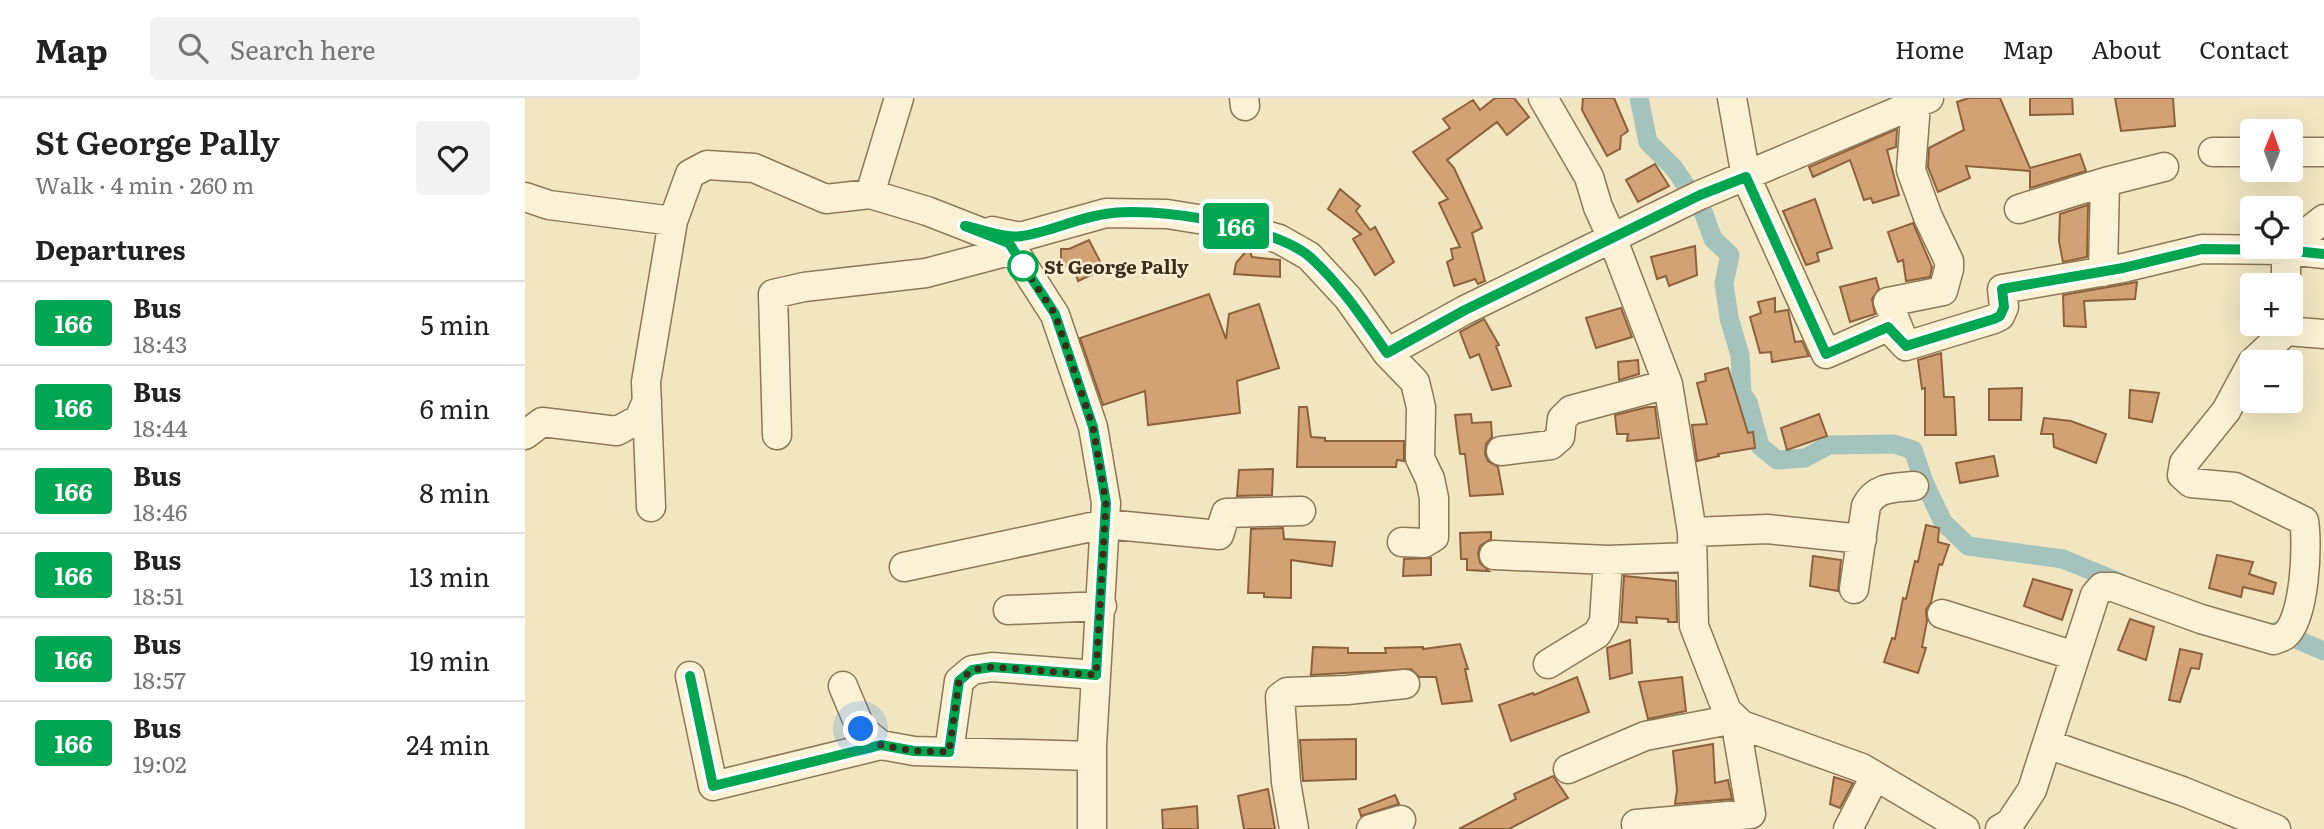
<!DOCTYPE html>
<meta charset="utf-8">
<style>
:root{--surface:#fff;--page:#f2f2f2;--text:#222;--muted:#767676;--line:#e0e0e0}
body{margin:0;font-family:Literata,serif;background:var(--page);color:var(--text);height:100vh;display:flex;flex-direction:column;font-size:26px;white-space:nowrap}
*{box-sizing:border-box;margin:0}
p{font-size:23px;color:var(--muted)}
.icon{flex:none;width:38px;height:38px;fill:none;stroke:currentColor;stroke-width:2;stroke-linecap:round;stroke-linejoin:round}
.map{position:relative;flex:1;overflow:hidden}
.sheet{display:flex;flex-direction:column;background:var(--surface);width:525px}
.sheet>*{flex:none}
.badge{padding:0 14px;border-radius:5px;font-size:24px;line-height:46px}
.needle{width:46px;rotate:1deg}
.fabs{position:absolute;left:1715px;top:21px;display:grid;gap:14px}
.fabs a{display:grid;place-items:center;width:63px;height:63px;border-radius:7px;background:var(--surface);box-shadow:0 7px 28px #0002;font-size:35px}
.you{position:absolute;width:35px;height:35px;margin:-18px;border:5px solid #fff;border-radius:50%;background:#1a73e8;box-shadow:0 0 0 10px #1a73e833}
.map>.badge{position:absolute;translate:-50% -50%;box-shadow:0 0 0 4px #fff}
h2{padding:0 35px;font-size:26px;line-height:63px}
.round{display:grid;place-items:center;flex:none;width:74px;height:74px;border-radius:7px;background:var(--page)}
.head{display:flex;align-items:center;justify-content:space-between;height:119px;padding:0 35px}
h1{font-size:33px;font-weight:600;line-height:52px}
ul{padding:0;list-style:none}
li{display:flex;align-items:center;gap:21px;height:84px;padding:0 35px;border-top:2px solid var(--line)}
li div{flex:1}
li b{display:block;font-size:26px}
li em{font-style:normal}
li .badge{min-width:77px;font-weight:700;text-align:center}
header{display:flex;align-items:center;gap:42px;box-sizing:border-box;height:98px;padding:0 35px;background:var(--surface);border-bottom:2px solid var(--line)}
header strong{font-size:33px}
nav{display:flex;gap:38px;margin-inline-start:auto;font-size:24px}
.search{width:490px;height:63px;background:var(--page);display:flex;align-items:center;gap:18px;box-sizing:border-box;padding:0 24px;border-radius:7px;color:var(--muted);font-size:26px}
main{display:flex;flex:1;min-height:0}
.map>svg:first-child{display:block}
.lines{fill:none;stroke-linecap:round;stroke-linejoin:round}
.canal{stroke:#a4c3bc;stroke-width:19}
.building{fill:#d2a274;stroke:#8d613b;stroke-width:2}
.minor-casing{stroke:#8c7757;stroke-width:31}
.minor{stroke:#fbf2d5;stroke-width:28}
.line-casing{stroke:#fff;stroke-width:16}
.line{stroke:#00a651;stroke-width:10}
.walk{stroke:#3b2d1c;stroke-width:7;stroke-dasharray:0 12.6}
.stop-dot{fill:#fff;stroke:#00a651;stroke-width:3.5}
.labels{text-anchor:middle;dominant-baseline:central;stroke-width:5;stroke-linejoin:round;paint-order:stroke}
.stop-label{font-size:19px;font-weight:bold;fill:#3b2d1c;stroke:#f8efd1;text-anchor:start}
</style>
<header>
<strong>Map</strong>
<div class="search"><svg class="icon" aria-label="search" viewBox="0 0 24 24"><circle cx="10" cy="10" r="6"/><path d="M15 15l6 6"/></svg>Search here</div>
<nav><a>Home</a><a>Map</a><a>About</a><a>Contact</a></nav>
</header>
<main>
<section class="sheet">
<div class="head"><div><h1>St George Pally</h1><p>Walk · 4 min · 260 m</p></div><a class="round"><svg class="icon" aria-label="heart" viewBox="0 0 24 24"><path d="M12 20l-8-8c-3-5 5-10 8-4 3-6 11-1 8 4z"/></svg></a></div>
<h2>Departures</h2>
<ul>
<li><span class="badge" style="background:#00a651;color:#fff">166</span><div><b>Bus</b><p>18:43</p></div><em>5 min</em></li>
<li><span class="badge" style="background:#00a651;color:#fff">166</span><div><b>Bus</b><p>18:44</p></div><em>6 min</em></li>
<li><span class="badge" style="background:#00a651;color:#fff">166</span><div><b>Bus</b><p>18:46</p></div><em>8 min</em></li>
<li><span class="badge" style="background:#00a651;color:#fff">166</span><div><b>Bus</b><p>18:51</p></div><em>13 min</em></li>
<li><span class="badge" style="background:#00a651;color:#fff">166</span><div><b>Bus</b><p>18:57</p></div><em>19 min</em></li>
<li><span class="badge" style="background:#00a651;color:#fff">166</span><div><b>Bus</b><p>19:02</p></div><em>24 min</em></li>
</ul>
</section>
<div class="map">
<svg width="1799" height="731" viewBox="0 0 1799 731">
<rect width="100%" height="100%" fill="#f1e6c1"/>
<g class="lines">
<!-- canal -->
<path class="canal" d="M1114,0L1123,44L1149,70L1177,111L1188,141L1205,157L1199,185L1204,220L1215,257L1217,296L1223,304L1235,348L1252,362L1280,360L1304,347L1369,346L1388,352L1399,384L1418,424L1443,448L1538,461L1596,485
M1752,533L1799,553"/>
</g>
<!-- building -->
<path class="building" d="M970,0H989L1004,19L982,37L972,24L922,62L929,70L957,130L947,135L960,183L953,186L950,181L929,188L922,164L928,161L926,151L935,149L914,105L923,101L888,54L925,30L918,21L948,2L955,12Z
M1058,0H1089L1103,33L1096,38L1095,51L1082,58L1057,12Z
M1444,0H1475L1505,70L1555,56L1561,73L1505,90V73L1441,68L1445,80L1413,94L1403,69L1404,50L1439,32L1432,4Z
M1505,0H1547L1548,16L1505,17Z
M1590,0H1648L1650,28L1596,33Z
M1372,31L1371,49L1362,52L1374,97L1348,105L1346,100L1339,102L1325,62L1288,79L1284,69Z
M1130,66L1144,88L1113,104L1101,82Z
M815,91L835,108L831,113L845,132L850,129L869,164L850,177L828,141L836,136L803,111Z
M1290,101L1307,150L1292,155L1294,163L1281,167L1258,113Z
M1563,107L1562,159L1538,164L1534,143L1535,116Z
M1388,125L1407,169L1405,179L1381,183L1378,162L1373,164L1363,134Z
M564,142L579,171L553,183L549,170L536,167V151H544Z
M1170,148L1172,177L1144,188L1141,178L1132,181L1126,159Z
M724,150L727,159L755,162V179L709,176L711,165Z
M1351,180L1354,191L1347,201L1350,216L1325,224L1315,189Z
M1612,184L1610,201L1559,203L1561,229L1539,228L1538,197Z
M684,196L701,241L704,216L734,206L754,270L712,283L715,315L623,327L620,293L578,307L555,240Z
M1250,200V214L1263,212L1270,244L1277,243L1284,258L1247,264L1246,254L1235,255L1225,219L1236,215L1233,204Z
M1096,210L1107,239L1071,250L1061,220Z
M959,221L974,247L971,248L986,288L967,292L954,256L945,260L935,234Z
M1416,255L1419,299H1429L1431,337H1400V290L1397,291L1393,262Z
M1113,262L1114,276L1094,282L1093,264Z
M1203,270L1223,335L1228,334L1230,350L1193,356L1194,358L1172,363L1167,327L1182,326L1172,285L1181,283L1180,276Z
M1497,290L1496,322H1464V291Z
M1605,292L1634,295L1627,324L1604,320Z
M774,309H782L786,339L800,340V343H879V363L872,362L871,369H772Z
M1123,309H1130L1134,340L1102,343L1103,336H1092L1090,317Z
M946,316L947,325L966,324L967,339L961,346L960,356L963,363L973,369L978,396L945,398L940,356H935L930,317Z
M1294,316L1302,338L1262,352L1256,330Z
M1519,320L1546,323L1581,336L1571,365L1529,349L1528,336H1516Z
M1469,358L1473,378L1435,385L1431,365Z
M748,371L747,397L712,398L714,372Z
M1401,427L1414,430L1413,444L1424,447L1417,467L1414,466L1406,504L1401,512L1402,523L1397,549L1401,550L1393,575L1359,564L1367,540L1370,541L1378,500L1381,501L1390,463L1393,464Z
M758,430L759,441L810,444L807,468L766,462V500L739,499V495H723L726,431Z
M966,434V441L955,448L953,456L955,465L964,473L942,472V461H936L935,435Z
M1692,457L1728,464L1724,476L1751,485L1748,496L1718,489L1716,499L1684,490Z
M1288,458L1316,462L1313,493L1285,488Z
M906,460V477L878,478L879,461Z
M1099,478L1151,483L1152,524H1143V521L1111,519L1112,525L1096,524Z
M1508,481L1547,492L1537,522L1499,508Z
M1605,521L1629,529L1621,562L1593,552Z
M1105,542L1107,575L1085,581L1082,550Z
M935,546L943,571H940L947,603L917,606L911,579H894L886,571L786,577L788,549L823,550V555H861L860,550L898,549V551Z
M1655,551L1677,556L1674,571L1666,570L1655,604L1644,602Z
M1052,579L1064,614L986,643L974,607L1008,595L1009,597Z
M1157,579L1161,613L1123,621L1114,584Z
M831,641V681L778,683L775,642Z
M1188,646L1190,685L1203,682L1207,701L1150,706L1152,692L1148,653Z
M1028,678L1043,700L984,731H934L991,701L989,696Z
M1309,679L1328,685L1315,710L1305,706Z
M743,691L750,731H719L713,698Z
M870,697L874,706L836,718L834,711Z
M672,708L673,731H638L637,712Z"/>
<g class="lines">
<!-- minor casing -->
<g class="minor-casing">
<path id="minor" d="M719,0L720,8
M1018,0L1064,79L1073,109L1088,142L1143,286L1167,434L1169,528L1202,613L1217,627L1337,670L1440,731
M1207,0L1221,79L1301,256L1363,229L1381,248L1469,221L1475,218L1479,209L1477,191L1598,170L1677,151L1761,152L1764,149
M1688,54H1727
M1766,54H1799
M345,96L374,0
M0,99L24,107L148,123
M1494,111L1580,84
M467,133L495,139L581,115L642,116L698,125L754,141L784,158L823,200L862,255L890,284L896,309L895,360L905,381L909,400V439L899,445L877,444
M1766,147L1799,121
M1578,174L1580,84L1639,69
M1761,187V152L1799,156
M1379,244L1363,204L1418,193L1424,171V163L1403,119L1386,72L1391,6
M862,255L940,212L1175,97L1404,0
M1728,264L1761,233L1799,236
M0,337L17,324L92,333L114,321L122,303
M252,337L248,196L279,189L401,175L488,152
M976,353L1026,347L1035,339L1037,321L1046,312L1143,286
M126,409L121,284L148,123L165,76L182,67L229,70L301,101L345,96L402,113L484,145L530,217L568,329L581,405L567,647V731
M1167,434L1242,431L1337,441
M969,457L1083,462L1166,459
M379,469L580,426L694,437L701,415L776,413
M1329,491L1341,408C1351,388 1369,390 1389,388
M483,512L577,508
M1417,516L1550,558
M1023,566L1072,536L1079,524L1083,462
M165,578L188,688L356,647
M318,588L336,631L356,647L389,653L567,658
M1522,646L1657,693L1751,731
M424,654L434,583L447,572L467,569L571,577
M1043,671L1120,638L1210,621L1226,716L1111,726
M769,731L761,684L755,599L762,594L822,592L880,586
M846,731L876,722
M1323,731L1350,678
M1475,731L1485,725L1507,692L1570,497L1577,489H1588L1676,521L1749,542C1753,540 1757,540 1760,537C1780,521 1783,446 1779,423L1710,389L1666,385L1657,377L1659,365L1701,313L1727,265"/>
</g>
<!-- minor -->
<use href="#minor" class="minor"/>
</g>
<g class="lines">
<!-- line casing -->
<g class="line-casing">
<path id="line" d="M165,578L188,688L356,647L389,653L424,654L434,583L447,572L467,569L571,577L581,405L568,329L530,216L502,173L484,145L440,128C456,131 481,141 497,138C525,134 552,120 580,116C626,107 750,128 785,159C816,187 839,222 862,255L940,212L1175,97L1221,79L1301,256L1363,229L1381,248L1469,221L1475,218L1479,209L1477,191L1598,170L1677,151L1760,152L1799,156"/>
</g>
<!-- line -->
<use href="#line" class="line"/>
<!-- walk -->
<path class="walk" d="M336,631L356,647L389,653L424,654L434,583L447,572L467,569L571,577L581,405L568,329L530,216L498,168"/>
</g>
<!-- markers -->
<circle class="stop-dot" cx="498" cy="168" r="14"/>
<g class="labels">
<!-- stop labels -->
<g class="stop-label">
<text x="519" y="168">St George Pally</text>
</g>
</g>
</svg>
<div class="fabs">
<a><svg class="needle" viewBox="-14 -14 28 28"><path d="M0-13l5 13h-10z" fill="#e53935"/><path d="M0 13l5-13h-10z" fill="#767676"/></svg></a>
<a><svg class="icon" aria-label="locate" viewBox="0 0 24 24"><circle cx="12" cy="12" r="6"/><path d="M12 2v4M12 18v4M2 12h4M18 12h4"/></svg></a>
<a>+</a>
<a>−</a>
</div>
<div class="you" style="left:336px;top:631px"></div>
<b class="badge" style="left:711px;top:128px;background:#00a651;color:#fff">166</b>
</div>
</main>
